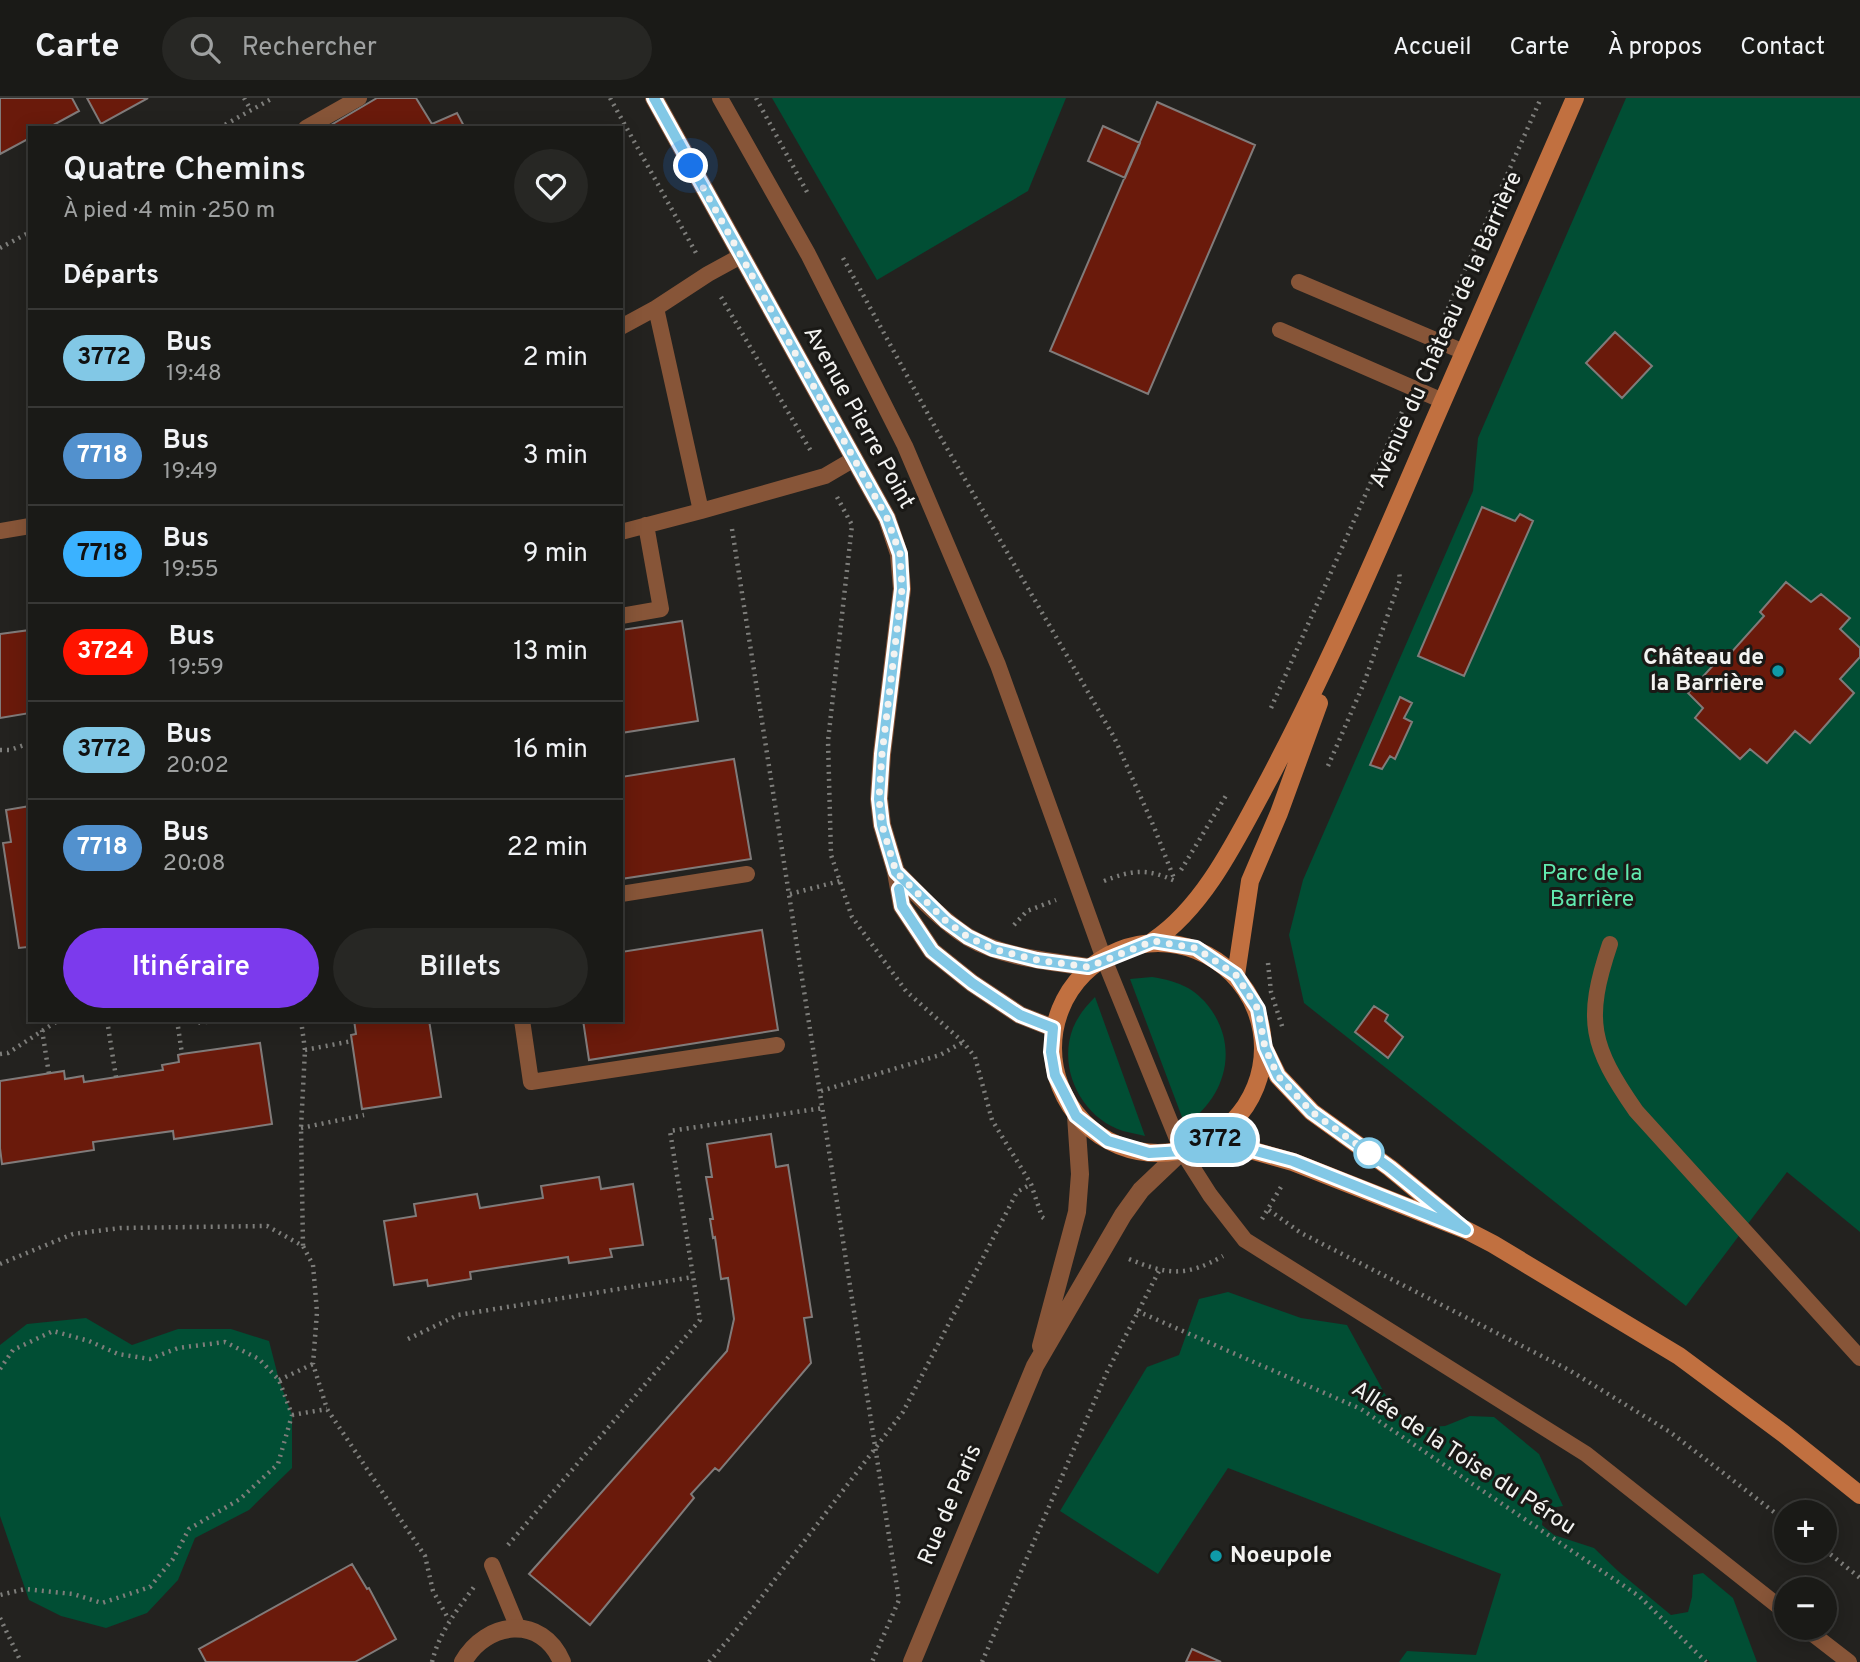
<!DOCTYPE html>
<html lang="fr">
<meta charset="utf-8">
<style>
:root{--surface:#1a1a17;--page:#272724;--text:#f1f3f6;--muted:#9fa1a1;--line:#383836;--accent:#7c3aed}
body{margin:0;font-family:Overpass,sans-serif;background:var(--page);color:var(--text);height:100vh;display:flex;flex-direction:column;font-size:26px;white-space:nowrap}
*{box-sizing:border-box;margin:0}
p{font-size:23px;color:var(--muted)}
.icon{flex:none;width:38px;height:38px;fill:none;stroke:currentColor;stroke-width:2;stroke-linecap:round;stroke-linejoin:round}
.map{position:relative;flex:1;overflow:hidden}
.sheet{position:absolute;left:28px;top:28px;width:595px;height:896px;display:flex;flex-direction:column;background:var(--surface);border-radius:0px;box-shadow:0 4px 18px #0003,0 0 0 2px var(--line)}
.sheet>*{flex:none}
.badge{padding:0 14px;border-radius:23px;font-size:24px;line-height:46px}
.controls{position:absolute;left:1774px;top:1402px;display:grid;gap:14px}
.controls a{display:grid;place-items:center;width:63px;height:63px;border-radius:50%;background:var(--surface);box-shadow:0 4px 18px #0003,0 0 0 2px var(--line);font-size:35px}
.you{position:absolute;width:35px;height:35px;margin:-18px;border:5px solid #fff;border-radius:50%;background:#1a73e8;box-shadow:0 0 0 10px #1a73e833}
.map>.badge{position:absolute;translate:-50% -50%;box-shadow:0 0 0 4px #fff}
h2{padding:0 35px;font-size:26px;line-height:63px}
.round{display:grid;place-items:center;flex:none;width:74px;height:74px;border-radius:37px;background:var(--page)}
.overview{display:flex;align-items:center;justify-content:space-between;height:119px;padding:0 35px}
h1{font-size:33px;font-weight:600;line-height:52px}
.primary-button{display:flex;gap:14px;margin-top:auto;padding:14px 35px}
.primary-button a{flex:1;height:80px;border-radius:42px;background:var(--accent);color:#fff;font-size:28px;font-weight:600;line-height:80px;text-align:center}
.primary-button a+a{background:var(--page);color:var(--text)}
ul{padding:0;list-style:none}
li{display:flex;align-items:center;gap:21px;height:98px;padding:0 35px;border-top:2px solid var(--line)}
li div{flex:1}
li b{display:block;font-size:26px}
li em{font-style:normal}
li .badge{min-width:77px;font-weight:700;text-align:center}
header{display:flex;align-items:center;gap:42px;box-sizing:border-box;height:98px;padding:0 35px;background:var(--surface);border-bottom:2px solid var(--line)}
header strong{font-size:33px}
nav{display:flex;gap:38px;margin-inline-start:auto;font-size:24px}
.search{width:490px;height:63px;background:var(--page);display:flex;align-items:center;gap:18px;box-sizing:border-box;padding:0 24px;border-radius:38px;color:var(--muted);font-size:26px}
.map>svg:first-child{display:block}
.green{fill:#014e34}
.building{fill:#6a1a0b;stroke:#807b7a;stroke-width:2}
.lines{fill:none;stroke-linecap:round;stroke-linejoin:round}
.path{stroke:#7e7e7b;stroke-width:4.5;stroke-dasharray:2 5;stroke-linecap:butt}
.service{stroke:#875538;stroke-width:16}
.minor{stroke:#875538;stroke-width:18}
.tertiary{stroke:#875538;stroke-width:18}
.secondary{stroke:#c17040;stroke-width:18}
.line-casing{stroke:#fff;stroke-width:16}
.line{stroke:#82c8e6;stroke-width:10}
.walk{stroke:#f3f3f1;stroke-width:7;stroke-dasharray:0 12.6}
.culture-dot{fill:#0f9aa8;stroke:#1a1916;stroke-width:2.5}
.stop-dot{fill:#fff;stroke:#82c8e6;stroke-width:3.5}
.labels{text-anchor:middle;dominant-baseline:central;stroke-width:6;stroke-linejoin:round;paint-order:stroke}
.street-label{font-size:23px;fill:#f3f3f1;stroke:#1a1916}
.poi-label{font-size:23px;font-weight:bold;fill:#f3f3f1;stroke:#1a1916;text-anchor:end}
.park-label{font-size:23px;fill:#61eaaf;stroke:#1a1916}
</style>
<header>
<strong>Carte</strong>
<div class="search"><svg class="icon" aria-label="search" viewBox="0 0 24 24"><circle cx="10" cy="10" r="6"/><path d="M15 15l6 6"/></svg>Rechercher</div>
<nav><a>Accueil</a><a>Carte</a><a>À propos</a><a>Contact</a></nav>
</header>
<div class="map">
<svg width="1860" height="1564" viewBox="0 0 1860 1564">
<rect width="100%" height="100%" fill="#23221f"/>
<!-- green -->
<path class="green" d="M772,0H1066L1028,93L877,182Z
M1626,0H1860V1134L1787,1074L1686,1208L1304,905L1289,837L1303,782L1473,393L1478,340Z
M1152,879C1165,881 1177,884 1188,890C1198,896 1206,904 1212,913C1239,953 1224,1001 1185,1027L1130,881Z
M1095,899L1145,1038C1138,1036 1130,1035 1123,1033C1082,1020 1057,971 1073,930C1078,918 1086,908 1095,899Z
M1228,1194L1301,1220L1347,1227L1385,1296L1411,1330L1445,1328L1470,1318L1494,1319L1539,1356L1563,1408L1544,1411L1542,1427L1554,1437L1594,1450L1618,1473L1671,1517L1688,1514L1692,1499L1693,1477L1703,1475L1733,1500L1757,1564H1710L1707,1561L1704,1564H1399L1407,1553L1476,1557L1501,1476L1228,1370L1158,1476L1060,1413L1147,1269L1179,1257L1199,1201Z
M86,1220L132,1247L178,1231H231L269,1243L279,1282L292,1317V1370L249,1412L195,1440L178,1482L147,1515L106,1530L61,1518L29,1502L0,1418V1247L27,1226Z"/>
<!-- building -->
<path class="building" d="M0,0H72L79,13L48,30H30V40L0,56Z
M87,0H148L101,26Z
M377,0H416L432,26L457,15L465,30H326Z
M1157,4L1255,47L1148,296L1050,253Z
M1103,28L1140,45L1125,80L1088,63Z
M1615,234L1652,268L1622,300L1586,265Z
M1482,409L1515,423L1520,416L1533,423L1464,578L1418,558Z
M1786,484L1811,504L1821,496L1850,520L1840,531L1860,550V559L1840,581L1854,595L1810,645L1795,633L1767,665L1750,651L1740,661L1695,620L1703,610L1688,595L1717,563L1721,566L1764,518L1760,514Z
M682,523L698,623L621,635V532Z
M30,532V615L0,620V536Z
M1400,599L1412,605L1404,620L1412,624L1395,661L1390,658L1382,671L1370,667Z
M734,661L751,761L621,781V679Z
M30,708V869L27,849L19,850L3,745L11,744L6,712Z
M762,832L778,932L589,962L583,922H621V854Z
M1374,908L1388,917L1385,923L1403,939L1388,960L1355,934Z
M354,922H429L441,999L362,1011L351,937L356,936Z
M260,945L272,1026L174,1041L173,1033L93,1044L94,1052L2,1066L0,1050V983L64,973L65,981L83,978L84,984L163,972L162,967L179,964L178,957L182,956Z
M771,1036L776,1069L788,1067L812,1219L804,1220L811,1265L719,1373L715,1370L691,1396L694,1400L590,1527L529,1476L727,1253L734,1221L728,1180L721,1181L715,1139L713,1140L710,1121H713L706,1079H712L707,1046Z
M599,1079L601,1091L633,1086L643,1147L610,1151L612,1159L569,1165L568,1159L470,1174L471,1181L428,1188L427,1182L394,1187L384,1123L416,1118L414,1106L477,1096L480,1110L543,1100L541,1088Z
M352,1466L367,1491L369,1490L396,1541L355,1564H206L199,1551Z
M1192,1551L1221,1564H1186Z"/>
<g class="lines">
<!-- path -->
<path class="path" d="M244,0L251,12
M610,0L696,155
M756,0L807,94
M219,30L273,0
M0,150L30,134
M843,160L941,340L1114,639L1154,729L1175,783
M721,199L812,355
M1445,217L1541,0
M621,278H622
M837,399L852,427L828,643L831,757L852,819L906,893L963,944L975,959L992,1022L1031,1086L1042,1119L1046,1122
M732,431L899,1502L872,1564
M1271,610L1402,314
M0,652H10L30,645
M1328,668L1364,585L1400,482L1399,473
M1181,772L1227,696
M1104,783C1132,772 1147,770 1175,783
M790,796L840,783
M1014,827L1027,813L1056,802
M1268,865L1271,894L1283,931
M107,922L116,979
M177,922L182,956
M192,922L201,925L216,922
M301,922L305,952L301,1030L303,1148
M42,932L49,976
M305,952L352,943
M0,956L8,955L59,922
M821,993L940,957L963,944
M301,1030L364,1017
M1269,1112L1301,1135L1569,1272L1670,1334L1787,1424
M1262,1121L1281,1089
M1129,1161C1168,1177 1186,1179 1223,1158
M0,1166L73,1136L120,1130L267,1128L303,1148L313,1167L317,1214L313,1266L327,1311L425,1458L433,1493L449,1522
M1137,1213L1361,1311L1639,1498L1706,1564
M408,1241L458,1217L693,1179
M0,1271L13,1252L53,1233L89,1243L118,1256L150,1261L178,1250L225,1244L259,1261L279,1282L292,1317L278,1366L240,1401L189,1431L173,1461L150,1489L102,1505L73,1496L25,1491L0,1497
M279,1282L313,1266
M292,1317L327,1311
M508,1447L700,1222L670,1033L823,1010
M1825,1452L1860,1480
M0,1520L21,1564
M432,1564C439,1535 456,1513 474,1489
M709,1564L734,1535L903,1314L1017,1094L1031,1086
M982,1564L1107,1274L1159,1173"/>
<!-- service -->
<path class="service" d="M720,0L808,156L905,348L998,567L1104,861L1182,1053L1210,1097L1245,1142L1586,1356L1787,1515
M306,30L359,0
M741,158L708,176L656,210L701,413L825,378L854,361
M1299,184L1464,254
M621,229L656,210
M1280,232L1443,303
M0,433L30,428
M621,434L701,413
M621,518L661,511L646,427
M621,796L747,776
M1610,846C1584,923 1591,948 1636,1013L1860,1260
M522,922L531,984L777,947
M492,1467L518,1530
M1805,1530L1849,1564"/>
<!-- minor -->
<path class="minor" d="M463,1564C486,1523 542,1516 562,1564"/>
<!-- tertiary -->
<path class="tertiary" d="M654,0L887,420L899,456L902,491L882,656L879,701L882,727L896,774L902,808L932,853L972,885L1020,917L1053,930
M896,774C918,797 941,822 968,839C1004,860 1048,863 1088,869
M1041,1248L1077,1114L1080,1076L1076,1018
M912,1564L1035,1268L1123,1117L1141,1092L1182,1053"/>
<!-- secondary -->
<path class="secondary" d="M1153,843C1206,808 1239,736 1269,681C1329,567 1380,449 1431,330C1479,220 1527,110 1575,0
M1053 950a105 105 0 1 1 210 0a105 105 0 1 1-210 0Z
M1236,877L1250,783L1279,715L1319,605
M1264,950L1278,978L1312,1014L1390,1070L1452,1121
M1211,1041L1293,1064L1466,1132L1493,1146L1679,1258L1784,1336L1860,1397"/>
</g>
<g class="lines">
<!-- line casing -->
<g class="line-casing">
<path id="line" d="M654,0L887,420L900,456L902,491L882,656L879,701L882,727L896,774L946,823L968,839L993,851L1037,862L1088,869L1153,843L1196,850L1236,877L1258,911L1265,950L1278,978L1312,1014L1390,1070L1466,1132L1293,1063L1211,1041L1182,1053L1149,1055L1108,1043L1076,1018L1055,977L1051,954L1053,930L1020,917L972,885L932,853L902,808L899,791"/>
</g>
<!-- line -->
<use href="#line" class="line"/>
<!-- walk -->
<path class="walk" d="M691,68L887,420L900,456L902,491L882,656L879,701L882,727L896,774L946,823L968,839L993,851L1037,862L1088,869L1153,843L1196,850L1236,877L1258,911L1265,950L1278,978L1312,1014L1369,1055"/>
</g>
<!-- markers -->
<g class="culture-dot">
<circle cx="1778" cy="573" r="7"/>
<circle cx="1216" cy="1458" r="7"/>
</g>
<circle class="stop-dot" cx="1369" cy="1055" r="14"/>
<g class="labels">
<!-- street labels -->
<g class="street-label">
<text transform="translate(1447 232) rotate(-66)">Avenue du Château de la Barrière</text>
<text transform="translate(858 320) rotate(61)">Avenue Pierre Point</text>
<text transform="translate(1463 1361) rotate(33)">Allée de la Toise du Pérou</text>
<text transform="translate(951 1407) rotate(-67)">Rue de Paris</text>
</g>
<!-- poi labels -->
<g class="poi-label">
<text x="1764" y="560">Château de<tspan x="1764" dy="26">la Barrière</tspan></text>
<text x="1230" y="1458" text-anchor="start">Noeupole</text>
</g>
<!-- park labels -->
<g class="park-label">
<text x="1592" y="776">Parc de la<tspan x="1592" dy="26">Barrière</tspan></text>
</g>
</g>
</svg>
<div class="controls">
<a>+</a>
<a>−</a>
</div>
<div class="you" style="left:691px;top:68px"></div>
<b class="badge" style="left:1215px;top:1042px;background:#82c8e6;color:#111">3772</b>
<section class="sheet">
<div class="overview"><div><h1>Quatre Chemins</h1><p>À pied · 4 min · 250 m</p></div><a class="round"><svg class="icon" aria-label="heart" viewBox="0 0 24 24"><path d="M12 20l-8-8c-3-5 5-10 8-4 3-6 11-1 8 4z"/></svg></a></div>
<h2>Départs</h2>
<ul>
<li><span class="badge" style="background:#82c8e6;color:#111">3772</span><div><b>Bus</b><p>19:48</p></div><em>2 min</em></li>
<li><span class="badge" style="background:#5291ce;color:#fff">7718</span><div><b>Bus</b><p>19:49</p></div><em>3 min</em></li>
<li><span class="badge" style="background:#3bb2ff;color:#111">7718</span><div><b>Bus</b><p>19:55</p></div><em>9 min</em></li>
<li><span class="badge" style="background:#ff1400;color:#fff">3724</span><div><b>Bus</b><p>19:59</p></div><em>13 min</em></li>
<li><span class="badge" style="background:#82c8e6;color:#111">3772</span><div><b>Bus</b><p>20:02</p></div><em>16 min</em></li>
<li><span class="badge" style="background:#5291ce;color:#fff">7718</span><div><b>Bus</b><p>20:08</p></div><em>22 min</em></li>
</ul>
<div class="primary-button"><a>Itinéraire</a><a>Billets</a></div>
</section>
</div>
